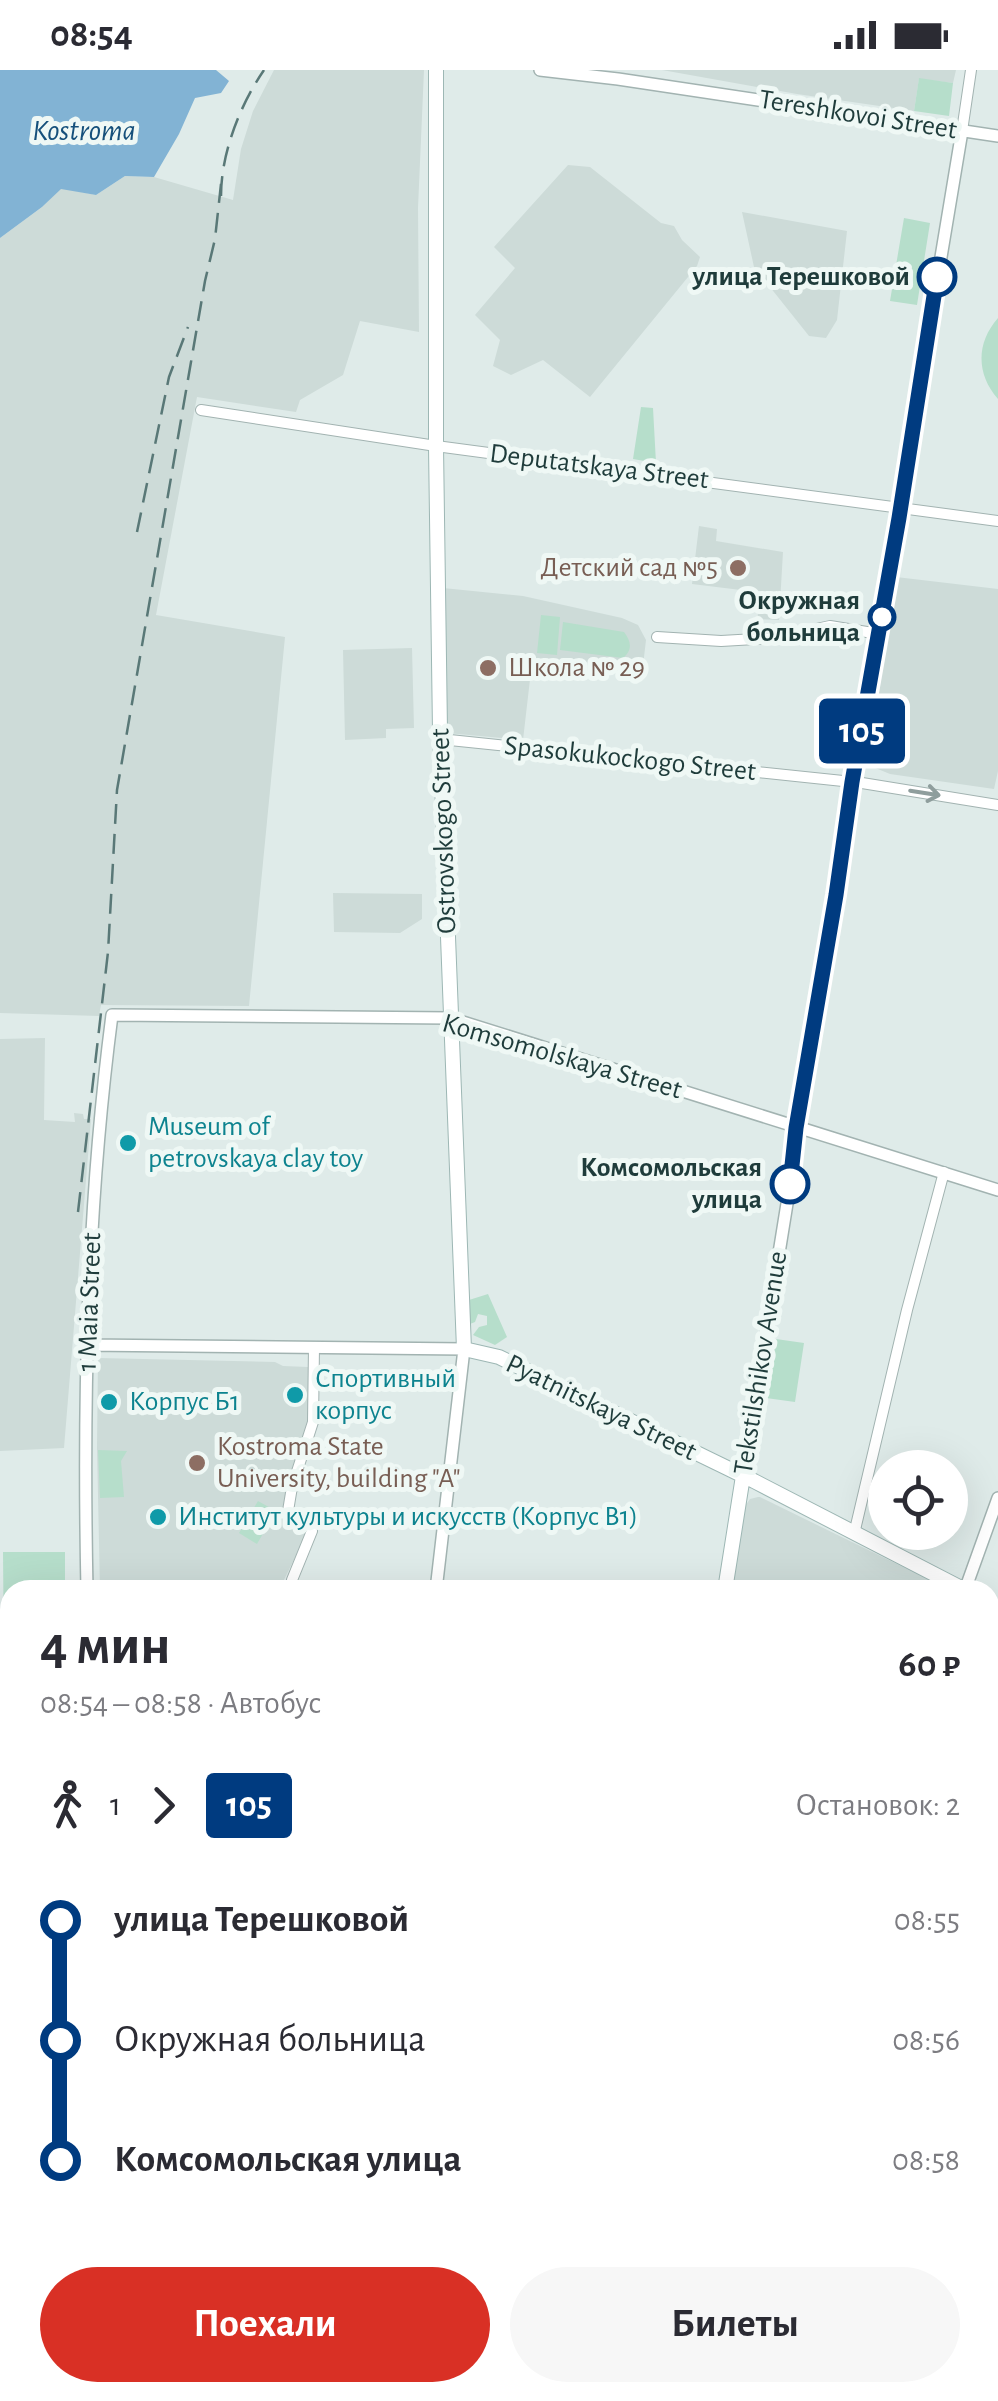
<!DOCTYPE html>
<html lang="ru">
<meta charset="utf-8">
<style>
:root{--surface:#fff;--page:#f7f7f7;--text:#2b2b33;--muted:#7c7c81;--accent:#d93025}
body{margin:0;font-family:"Alegreya Sans",sans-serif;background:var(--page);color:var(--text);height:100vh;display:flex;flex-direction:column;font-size:38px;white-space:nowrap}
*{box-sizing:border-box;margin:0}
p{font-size:32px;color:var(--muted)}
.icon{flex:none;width:55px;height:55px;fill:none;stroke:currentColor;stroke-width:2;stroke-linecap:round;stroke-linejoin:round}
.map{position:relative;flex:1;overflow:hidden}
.drawer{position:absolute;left:0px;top:1510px;width:1000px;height:822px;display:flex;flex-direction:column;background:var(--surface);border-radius:30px 30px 0 0;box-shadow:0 10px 40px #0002}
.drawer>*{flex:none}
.badge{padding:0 20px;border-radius:8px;font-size:35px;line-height:65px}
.buttons{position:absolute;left:868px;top:1380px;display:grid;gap:20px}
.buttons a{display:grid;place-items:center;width:100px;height:100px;border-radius:50%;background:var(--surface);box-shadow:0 10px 40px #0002;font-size:50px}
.map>.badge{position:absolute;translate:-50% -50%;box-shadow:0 0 0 5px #fff}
.legs{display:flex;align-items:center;gap:15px;height:110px;padding:0 40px;font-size:32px}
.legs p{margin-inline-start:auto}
.overview{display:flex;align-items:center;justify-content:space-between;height:170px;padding:0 40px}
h1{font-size:55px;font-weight:600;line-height:75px}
.button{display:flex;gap:20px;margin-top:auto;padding:20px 40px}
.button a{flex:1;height:115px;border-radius:60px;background:var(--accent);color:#fff;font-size:40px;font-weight:600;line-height:115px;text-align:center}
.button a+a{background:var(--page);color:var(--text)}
ul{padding:0 40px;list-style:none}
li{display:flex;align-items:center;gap:35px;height:120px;font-size:38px}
li i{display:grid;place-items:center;width:15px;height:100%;margin:0 12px;background:currentColor}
li i::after{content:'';width:25px;height:25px;margin:-12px;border:8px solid;border-radius:50%;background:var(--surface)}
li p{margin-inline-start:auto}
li:first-child i{background:linear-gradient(#0000 50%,currentColor 0)}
li:last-child i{background:linear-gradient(currentColor 50%,#0000 0)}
.status{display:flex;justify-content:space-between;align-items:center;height:70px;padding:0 50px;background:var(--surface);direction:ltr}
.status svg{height:28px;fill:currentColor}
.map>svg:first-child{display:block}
.built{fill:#cddbd8}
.green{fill:#b6decb}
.water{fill:#82b3d4}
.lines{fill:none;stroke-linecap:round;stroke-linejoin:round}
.minor-casing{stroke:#a2b3b1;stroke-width:12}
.tertiary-casing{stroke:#a2b3b1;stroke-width:14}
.secondary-casing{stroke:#9db7b4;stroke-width:16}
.minor{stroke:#fff;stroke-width:10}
.tertiary{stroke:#fff;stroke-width:11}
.secondary{stroke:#fff;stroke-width:14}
.rail{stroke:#597877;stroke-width:2.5;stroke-dasharray:20 10;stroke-linecap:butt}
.oneway{stroke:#8f9e9d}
.line-1-casing{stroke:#fff;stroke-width:22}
.line-1{stroke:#003b80;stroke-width:15}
.stop-1-dot{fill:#fff;stroke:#003b80;stroke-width:5}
.education-dot{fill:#8d6e63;stroke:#eff8f5;stroke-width:4}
.culture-dot{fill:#0f9aa8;stroke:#eff8f5;stroke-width:4}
.labels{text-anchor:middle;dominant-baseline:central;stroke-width:10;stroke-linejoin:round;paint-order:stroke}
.street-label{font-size:28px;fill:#1f3c3b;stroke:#eff8f5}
.stop-label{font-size:28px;font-weight:bold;fill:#1f3c3b;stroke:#eff8f5;text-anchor:end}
.education-label{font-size:28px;fill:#785e54;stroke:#eff8f5;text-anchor:start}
.culture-label{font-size:28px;fill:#0d838f;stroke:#eff8f5;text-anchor:start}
.water-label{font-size:30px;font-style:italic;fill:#16507b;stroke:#eff8f5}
</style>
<div class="status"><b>08:54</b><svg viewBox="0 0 49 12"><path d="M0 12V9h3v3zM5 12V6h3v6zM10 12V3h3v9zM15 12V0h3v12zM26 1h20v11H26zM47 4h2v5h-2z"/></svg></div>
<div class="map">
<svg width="998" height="2331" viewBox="0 0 998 2331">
<rect width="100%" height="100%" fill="#dfebe9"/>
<!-- built -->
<path class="built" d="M274,0H424L418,138L419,262L360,251L343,305L300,330L296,342L197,327L156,545L285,567L249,936L101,935L99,946L0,943V168L42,137L61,118L96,125L125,106L154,107L233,130L241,79L253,41Z
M662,0H956L953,13L919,9L914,41L797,24Z
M568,95L590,97L661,153L674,156L682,170L700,187L697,196L590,327L543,290L511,305L493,296L500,270L475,245L515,198L494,177Z
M742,142L847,161L837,250L826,268L809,266L754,197Z
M699,456L717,459L716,471L783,482L779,550L758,549L757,522L692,514Z
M896,507L998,519V701L994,719L890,704L868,695Z
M443,518L523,526L622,548L638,555L646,570L642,604L532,592L523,670L447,663Z
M412,578L414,658L386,659V668L345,670L343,580Z
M333,823L422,824V849L400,863L334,862Z
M45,968L44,1050L75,1052L74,1043L83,1044L84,1049H91L64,1378L0,1381V969Z
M98,1288L275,1292L283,1296L308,1297V1355L283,1444L309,1459L279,1520H100L97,1378Z
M758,1427H760L950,1520H732L745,1436L750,1429Z
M88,2323V2322L203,2323L190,2331H88Z"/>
<!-- green -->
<path class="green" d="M919,8L953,13L949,46L914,41Z
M904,148L930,153L917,235L890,231Z
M998,248V329C976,304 976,273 998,248Z
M641,337L653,338L656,393L633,389Z
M541,545L560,547L557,585L537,583Z
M563,552L624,562C631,571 633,580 623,588L560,580Z
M488,1224L507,1267L495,1275L473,1265L479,1257L487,1255V1246L478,1244L475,1252L470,1254L469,1230Z
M776,1269L804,1273L795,1332L766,1328Z
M98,1380L127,1381L121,1391L124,1427L100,1428Z
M258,1431L276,1441L257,1474L239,1463Z
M3,1482H65V1520H10V1596H4Z
M0,1606H10V1870L0,1869Z
M219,2323L424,2322L431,2331H227Z"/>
<!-- water -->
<path class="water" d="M0,0H216L229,11L221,23L195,28L179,64L154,107L125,106L96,125L61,119L42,137L0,168Z"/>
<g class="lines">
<!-- minor casing -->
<g class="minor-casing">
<path id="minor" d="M962,61L971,0
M201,340L436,376L998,451
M657,567L721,571L775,568L830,556L879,564
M440,669L862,713L998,735
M854,1464L907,1240L944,1102
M292,1520V1510L312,1461L308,1453L288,1441L292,1417L313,1352L314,1277
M529,2322L534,2331"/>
</g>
<!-- tertiary casing -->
<g class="tertiary-casing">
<path id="tertiary" d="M540,0L618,9L998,66
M86,1275L464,1279L436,1520
M743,1406L790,1115L796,1058L962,61
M87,1520C83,1328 87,1136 112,945L450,948L998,1120
M965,1520L998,1428
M990,1876L998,1873
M990,2033L998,2034
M990,2057L998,2058
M990,2235L998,2240
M816,2322L820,2331
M70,2331V2322"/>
</g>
<!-- secondary casing -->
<g class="secondary-casing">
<path id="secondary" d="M436,0V376L440,661L464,1279L499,1287L754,1411L965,1520
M725,1520L743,1406
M990,1534L998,1538
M608,2322L611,2331"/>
</g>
<!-- minor -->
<use href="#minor" class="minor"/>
<!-- tertiary -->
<use href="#tertiary" class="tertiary"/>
<!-- secondary -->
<use href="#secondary" class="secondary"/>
<!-- rail -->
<path class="rail" d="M221,126C221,83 240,35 264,0
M137,462L169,307L188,257
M78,1142L108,882L117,720L205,211L215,169L221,114"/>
</g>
<!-- one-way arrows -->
<defs><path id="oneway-shaft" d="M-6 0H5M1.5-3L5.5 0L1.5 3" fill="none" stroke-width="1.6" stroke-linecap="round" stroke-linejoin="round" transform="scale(2.5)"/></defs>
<use class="oneway" href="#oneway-shaft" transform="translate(925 723) rotate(9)"/>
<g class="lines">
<!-- line-1 casing -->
<g class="line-1-casing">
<path id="line-1" d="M790,1114L796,1058L836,825L852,712L899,448L937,207"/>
</g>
<!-- line-1 -->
<use href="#line-1" class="line-1"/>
</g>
<!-- markers -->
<g class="stop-1-dot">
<circle cx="937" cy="207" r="18"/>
<circle cx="882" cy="547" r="12"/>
<circle cx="790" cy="1114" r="18"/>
</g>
<g class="education-dot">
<circle cx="738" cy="498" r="10"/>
<circle cx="488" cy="598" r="10"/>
<circle cx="197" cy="1393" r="10"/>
</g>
<g class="culture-dot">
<circle cx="128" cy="1073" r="10"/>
<circle cx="295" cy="1325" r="10"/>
<circle cx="109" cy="1332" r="10"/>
<circle cx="158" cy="1447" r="10"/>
</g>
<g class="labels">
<!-- street labels -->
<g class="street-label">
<text transform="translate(858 45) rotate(9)">Tereshkovoi Street</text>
<text transform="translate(599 397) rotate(7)">Deputatskaya Street</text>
<text transform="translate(630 689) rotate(6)">Spasokukoсkogo Street</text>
<text transform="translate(444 761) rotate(-92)">Ostrovskogo Street</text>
<text transform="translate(562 987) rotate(16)">Komsomolskaya Street</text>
<text transform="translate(90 1232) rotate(-88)">1 Maia Street</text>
<text transform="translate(761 1293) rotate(-81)">Tekstilshikov Avenue</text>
<text transform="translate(601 1338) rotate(26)">Pyatnitskaya Street</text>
</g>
<!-- stop labels -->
<g class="stop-label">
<text x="910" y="207">улица Терешковой</text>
<text x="860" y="531">Окружная<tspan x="860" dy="32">больница</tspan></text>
<text x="762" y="1098">Комсомольская<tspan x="762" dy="32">улица</tspan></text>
</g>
<!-- education labels -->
<g class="education-label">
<text x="718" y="498" text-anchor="end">Детский сад №5</text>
<text x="508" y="598">Школа № 29</text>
<text x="217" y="1377">Kostroma State<tspan x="217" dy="32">University, building "A"</tspan></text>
</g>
<!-- culture labels -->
<g class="culture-label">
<text x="148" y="1057">Museum of<tspan x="148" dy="32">petrovskaya clay toy</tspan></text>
<text x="315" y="1309">Спортивный<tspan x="315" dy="32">корпус</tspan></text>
<text x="129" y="1332">Корпус Б1</text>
<text x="178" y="1447">Институт культуры и искусств (Корпус В1)</text>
</g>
<!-- water labels -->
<g class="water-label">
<text x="84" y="61">Kostroma</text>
</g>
</g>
</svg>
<div class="buttons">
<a><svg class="icon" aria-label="locate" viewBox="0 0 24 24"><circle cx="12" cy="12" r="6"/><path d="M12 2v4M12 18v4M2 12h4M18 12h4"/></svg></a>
</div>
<b class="badge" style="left:862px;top:661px;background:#003b80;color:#fff">105</b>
<section class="drawer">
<div class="overview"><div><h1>4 мин</h1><p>08:54 – 08:58 · Автобус</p></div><b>60 ₽</b></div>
<div class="legs"><svg class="icon" aria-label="walk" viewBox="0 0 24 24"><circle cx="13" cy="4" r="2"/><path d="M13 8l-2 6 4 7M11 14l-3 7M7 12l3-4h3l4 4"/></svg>1<svg class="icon" aria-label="forward" viewBox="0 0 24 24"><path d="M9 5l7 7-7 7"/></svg><b class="badge" style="background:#003b80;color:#fff">105</b><p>Остановок: 2</p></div>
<ul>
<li><i style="color:#003b80"></i><b>улица Терешковой</b><p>08:55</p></li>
<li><i style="color:#003b80"></i><span>Окружная больница</span><p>08:56</p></li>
<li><i style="color:#003b80"></i><b>Комсомольская улица</b><p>08:58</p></li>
</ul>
<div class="button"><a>Поехали</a><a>Билеты</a></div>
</section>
</div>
